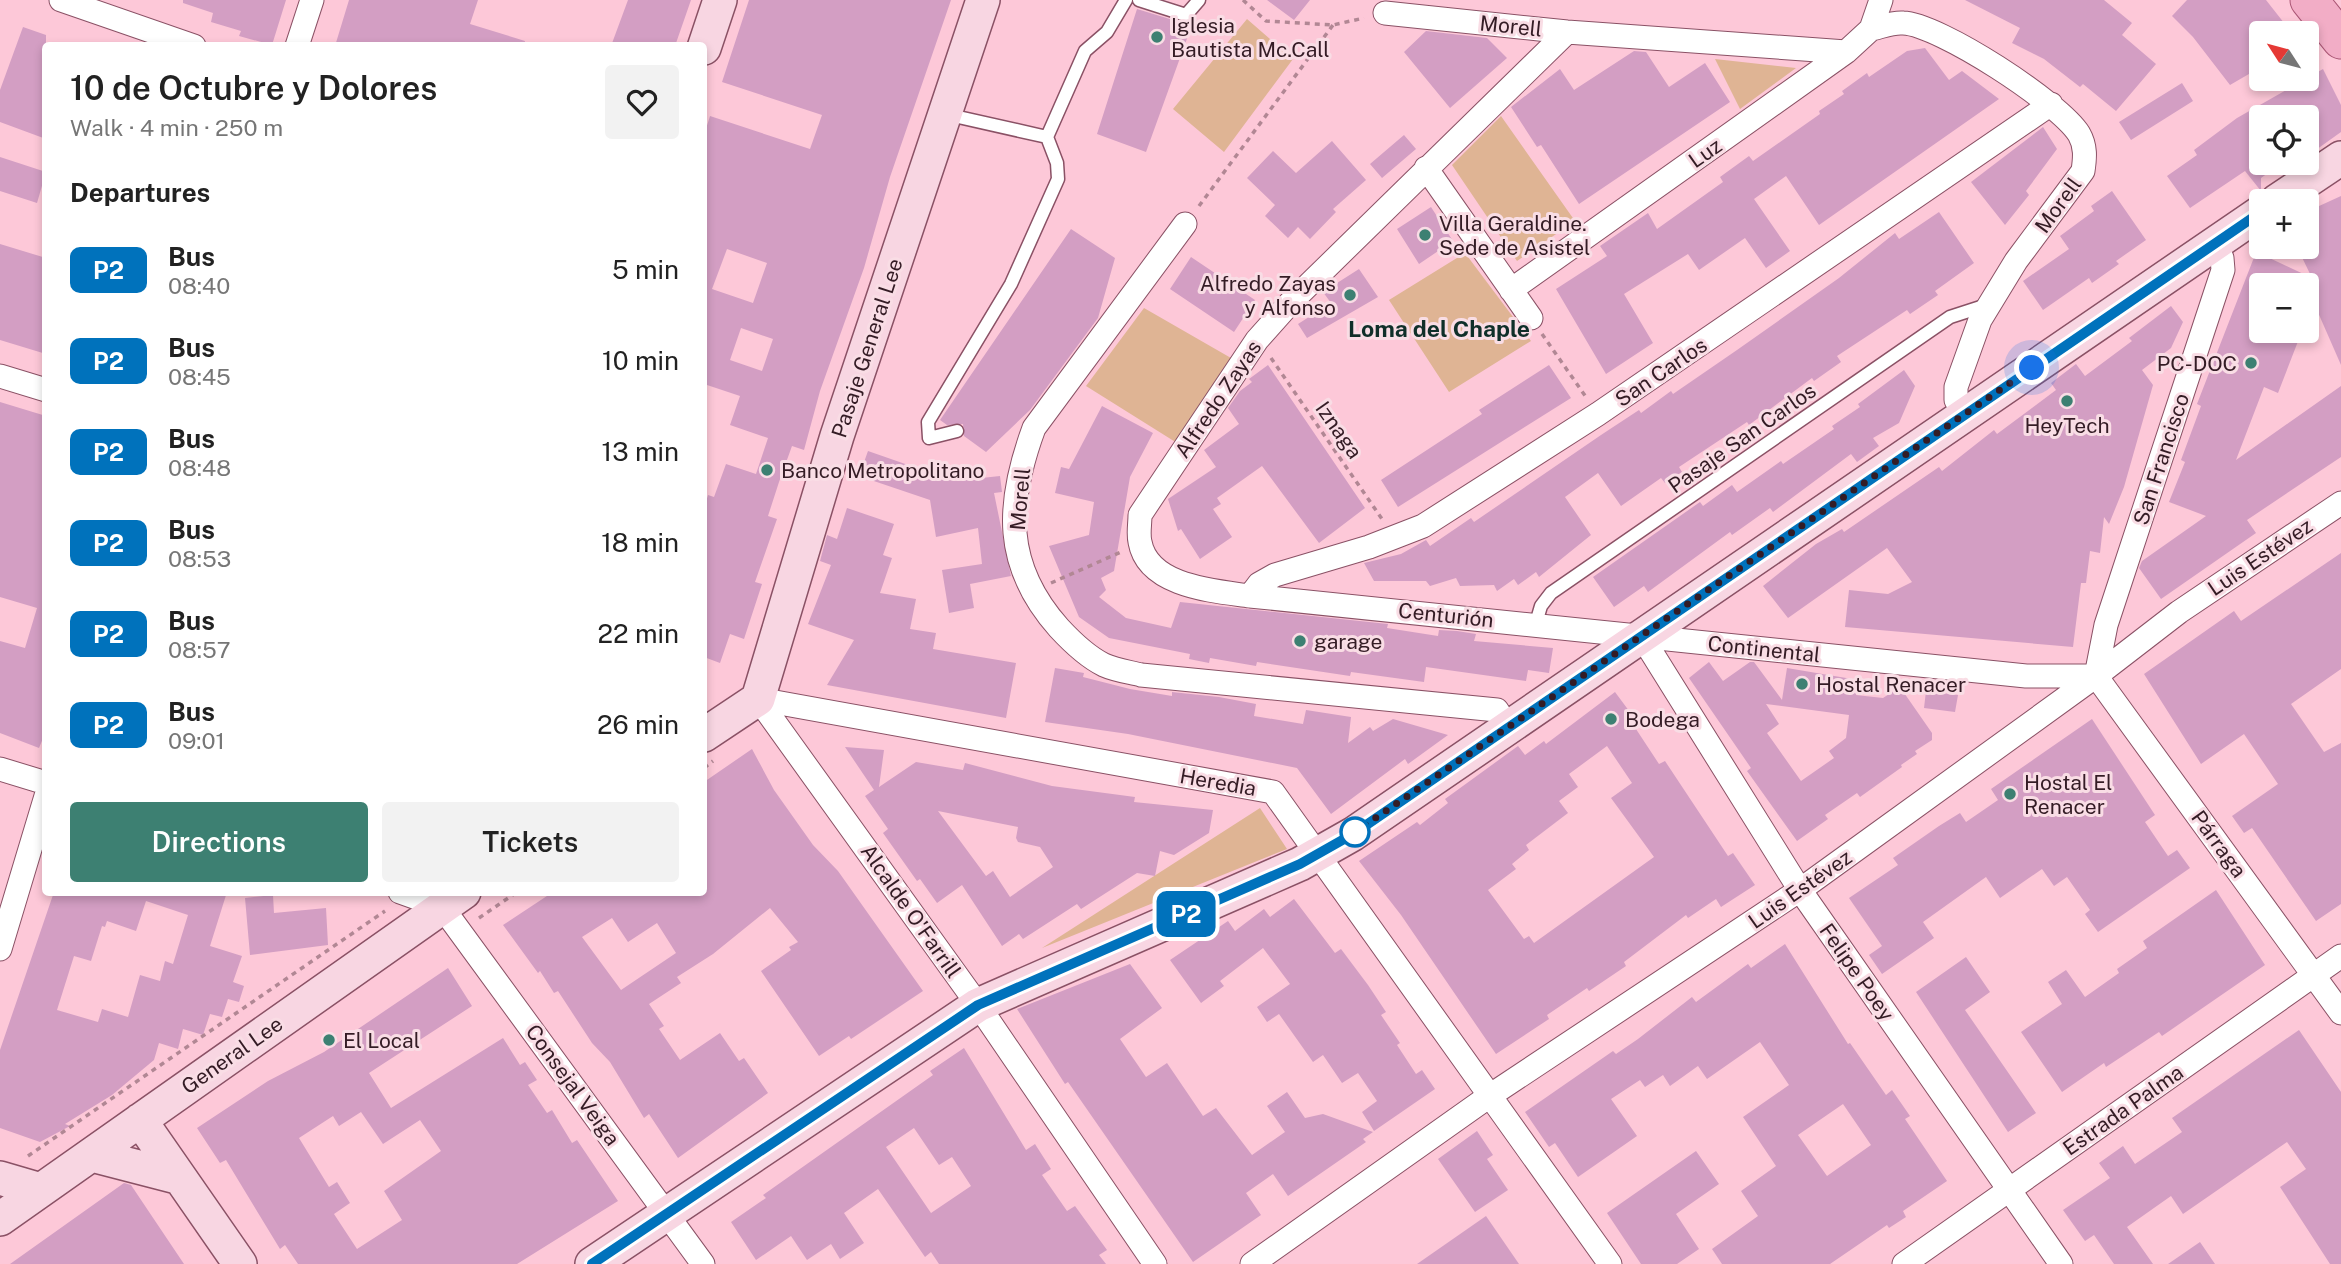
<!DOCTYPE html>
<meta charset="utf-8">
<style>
:root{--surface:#fff;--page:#f2f2f2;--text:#222;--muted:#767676;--accent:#3d8072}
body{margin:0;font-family:"Public Sans",sans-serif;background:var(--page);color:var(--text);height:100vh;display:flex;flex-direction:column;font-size:26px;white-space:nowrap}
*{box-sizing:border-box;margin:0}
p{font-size:23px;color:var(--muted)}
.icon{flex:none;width:38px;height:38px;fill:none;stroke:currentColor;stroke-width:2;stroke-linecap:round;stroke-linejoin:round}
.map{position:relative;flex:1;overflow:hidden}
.side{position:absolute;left:42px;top:42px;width:665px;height:854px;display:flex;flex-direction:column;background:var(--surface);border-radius:7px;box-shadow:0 4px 10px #0003}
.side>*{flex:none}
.badge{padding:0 14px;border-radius:10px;font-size:24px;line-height:46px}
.needle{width:46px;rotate:306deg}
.fabs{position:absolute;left:2249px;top:21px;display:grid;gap:14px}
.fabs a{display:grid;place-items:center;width:70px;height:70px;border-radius:7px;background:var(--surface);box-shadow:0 4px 10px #0003;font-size:35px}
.you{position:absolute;width:35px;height:35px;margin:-18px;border:5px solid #fff;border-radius:50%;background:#1a73e8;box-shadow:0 0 0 10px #1a73e833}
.map>.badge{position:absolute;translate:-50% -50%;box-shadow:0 0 0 4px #fff}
h2{padding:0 28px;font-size:26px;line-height:63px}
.round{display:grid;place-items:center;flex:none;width:74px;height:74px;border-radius:7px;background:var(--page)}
.head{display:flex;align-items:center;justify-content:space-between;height:119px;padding:0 28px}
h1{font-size:33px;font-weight:600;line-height:52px}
.button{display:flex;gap:14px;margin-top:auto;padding:14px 28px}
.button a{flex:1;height:80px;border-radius:7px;background:var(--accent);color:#fff;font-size:28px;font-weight:600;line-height:80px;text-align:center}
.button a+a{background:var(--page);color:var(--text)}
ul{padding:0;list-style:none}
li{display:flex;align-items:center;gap:21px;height:91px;padding:0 28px}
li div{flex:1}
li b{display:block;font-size:26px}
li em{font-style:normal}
li .badge{min-width:77px;font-weight:700;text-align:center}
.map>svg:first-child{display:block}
.green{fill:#dfb494}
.building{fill:#d39ec3;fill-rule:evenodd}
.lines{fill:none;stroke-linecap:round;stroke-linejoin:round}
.lane-casing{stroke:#8a5165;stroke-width:15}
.street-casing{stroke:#8a5165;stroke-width:25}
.secondary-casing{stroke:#8a5165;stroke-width:36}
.primary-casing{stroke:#aa5675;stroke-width:39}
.path{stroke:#b18794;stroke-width:3.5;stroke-dasharray:5 5;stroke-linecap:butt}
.lane{stroke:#fff;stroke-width:12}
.street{stroke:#fff;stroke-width:23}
.secondary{stroke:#f8d6e2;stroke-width:33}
.primary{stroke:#f2adc6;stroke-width:37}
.line-casing{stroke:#fff;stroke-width:16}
.line{stroke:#0072bc;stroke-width:10}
.walk{stroke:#341c25;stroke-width:7;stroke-dasharray:0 12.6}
.poi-dot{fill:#3d8072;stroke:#f9dde5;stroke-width:2.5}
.stop-dot{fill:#fff;stroke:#0072bc;stroke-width:3.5}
.labels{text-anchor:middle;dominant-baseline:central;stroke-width:6;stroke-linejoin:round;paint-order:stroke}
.poi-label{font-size:21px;fill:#341c25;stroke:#f9dde5;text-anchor:start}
.street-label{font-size:21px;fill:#341c25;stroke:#f9dde5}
.neighbourhood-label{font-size:23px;font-weight:bold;fill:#0f2f29;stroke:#f9dde5}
</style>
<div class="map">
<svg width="2341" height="1264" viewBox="0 0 2341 1264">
<rect width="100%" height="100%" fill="#fdc8d8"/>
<!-- green -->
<path class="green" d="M1247,19L1293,59L1224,152L1173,109Z
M1715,59L1796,68L1740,109Z
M1501,116L1575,221L1517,261L1452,165Z
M1465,253L1531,341L1449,392L1389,300Z
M1144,308L1231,358L1177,443L1086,386Z
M1260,808L1287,849L1042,948Z"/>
<!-- building -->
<path class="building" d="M183,0H286L272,45L239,36L241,31L211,22L213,13L183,3Z
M349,0H478L470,24L525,41L524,46H335Z
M628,0H691L675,46H611Z
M749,0H951L890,177L864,268L820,391L804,450L792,446L779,482L768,516L777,519L755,582L762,584L744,639L730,634L720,663L704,657V509L708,495L714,497L726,464L756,474L768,438L730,425L740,396L704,384V135L710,116L810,149L822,115L722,82ZM727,249L767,263L753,303L712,289ZM741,328L773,339L762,371L730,360Z
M1267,0H1310L1294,20Z
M1965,0H2104L2132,23L2122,35L2156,64L2116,111L2083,84L2080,87L2044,59L2012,43L2020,28Z
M2187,0H2266L2292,33H2261V67L2230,85L2193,37L2172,16Z
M1137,9L1183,23L1193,22L1146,152L1097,134Z
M23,27L46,35V139L0,122V90Z
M1426,31L1487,38L1507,58L1450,108L1404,52Z
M1925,48L1949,80L1962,71L1999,99L1819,225L1786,176L1754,199L1790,251L1766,268L1745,238L1699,270L1688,254L1624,294L1653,343L1606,374L1556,289L1607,256L1600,246L1648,213L1657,229L1723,182L1720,177L1749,156L1753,161L1820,114L1819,111L1844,94L1842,91L1867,73L1869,77L1907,51Z
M1634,51L1646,52L1669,87L1705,63L1730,102L1579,204L1541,145L1537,147L1511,107L1560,69L1574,90Z
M2323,69L2341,105V132L2306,157V117H2261V163H2282L2261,178V191L2245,171L2190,208L2167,176L2197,155L2194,150L2237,118Z
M2182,83L2193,101L2131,140L2119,122Z
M2043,127L2057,149L2026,191L2029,195L2005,225L1971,182Z
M1404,135L1416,149L1382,178L1370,164Z
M1332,141L1366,180L1333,209L1336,212L1310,239L1298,227L1288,238L1265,216L1275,205L1247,178L1273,151L1296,173Z
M0,157L46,172L37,203L0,191Z
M2112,191L2146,240L2116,261L2119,264L2092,283L2089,278L2043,310L2023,281L2069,249L2060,236L2094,211L2091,206Z
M2341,196V365L2306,285H2261V331H2302L2278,393L2264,387L2236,460L2341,386V457L2247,520L2256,533L2161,599L2139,568L2142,561L2206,516L2169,502L2185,462L2181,460L2201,406L2197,404L2260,242L2261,254L2312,278L2297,247H2306V212Z
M1431,207L1453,241L1419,264L1397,229Z
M1939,212L1974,263L1935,291L1938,295L1910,314L1907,310L1837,356L1841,362L1814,381L1812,378L1749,425L1747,422L1679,467L1682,472L1665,483L1661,478L1621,506L1598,473L1565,497L1591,535L1539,577L1536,572L1518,585L1514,579L1497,591L1494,585L1460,586L1456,578L1430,586L1426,581H1374L1364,563L1401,554L1426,540L1430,546L1471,518L1474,522L1601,435L1639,410L1641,413L1671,391L1673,394L1737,350L1839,278L1895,233L1899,239Z
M1071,229L1115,258L1098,318L1030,410L986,452L964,436L963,424L947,425L940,420Z
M0,244L46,258V354L0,340Z
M1191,257L1255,300L1234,332L1170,289Z
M1359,269L1378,297L1307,338L1298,324L1331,303L1323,292Z
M2171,306L2183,322L2171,348L2142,370L2153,385L2124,487L2109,524L2104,517L2100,553L2090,551L2086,583H2081L2073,647L1845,627L1849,590L1888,594L1912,582L1887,548L1788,618L1763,586L1816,544L1842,529L1844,532L1939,467L1942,471L1994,430L1997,434L2056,390L2051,383L2076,364L2085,376L2132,341L2129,338Z
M1268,365L1365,508L1319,543L1262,466L1217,498L1221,504L1213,509L1232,537L1200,559L1181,529L1178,531L1168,499L1216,467L1204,450L1239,424L1228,408L1240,391L1252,382L1249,379Z
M1549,365L1571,398L1398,507L1381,480L1482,414L1479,410Z
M1904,370L1915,386L1899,423L1873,438L1879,446L1857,462L1851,454L1773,512L1770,508L1732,535L1730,532L1648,592L1644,586L1614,607L1593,577L1700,502L1703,506L1732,485L1737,492L1781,461L1783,464L1834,429L1832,426L1860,407L1858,404Z
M0,402L46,416V731L39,748L0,733V641L25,648L37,608L0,597Z
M1102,406L1153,433L1130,477L1114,571L1101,578L1106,590L1099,597L1126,618L1171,628L1180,602L1388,624L1387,628L1438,636L1439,630L1457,631L1476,634L1474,641L1553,648L1549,673L1528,670L1526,681L1426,667L1424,682L1351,672L1350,676L1257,662L1256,666L1210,658L1209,663L1189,659L1190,654L1109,638L1079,617L1049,546L1089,535L1094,502L1055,493L1061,467L1069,469Z
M868,451L954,481L1000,476L1002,492L994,493L1011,576L970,584L974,608L949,613L942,570L982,564L978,528L936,537L930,500L859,476Z
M847,508L894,524L883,555L892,558L880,593L916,599L910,629L936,633L933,649L1016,663L1006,718L827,685L854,640L808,624L831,565L820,561L827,535L837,539Z
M2341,553V669L2291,704L2324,752L2341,743V904L2316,921L2252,828L2244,833L2232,816L2278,784L2244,734L2201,764L2144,674L2234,611L2241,621Z
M1709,662L1723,681L1750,662H1754L1782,700L1787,668L1858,680L1856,695L1883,698L1900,687L1932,733V740L1915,751L1917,754L1901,765L1902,767L1860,797L1857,793L1825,815L1828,819L1797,841L1747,771L1751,768L1689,678ZM1766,704L1849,715L1846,738L1829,751L1834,758L1801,781L1767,733L1779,724Z
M1055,668L1084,673L1083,677L1130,689L1172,696V692L1219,697L1256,704L1254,716L1303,724L1306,710L1351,717L1348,743L1370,727L1373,731L1393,719L1448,735L1408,764L1405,759L1331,814L1297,768L1128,734L1045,722Z
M1926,691L1958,695L1955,712L1924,708Z
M1615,692L1638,723L1634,726L1659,764L1665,761L1728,856L1733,853L1755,885L1721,907L1716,899L1688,918L1686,915L1624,962L1626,966L1589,991L1587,988L1547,1015L1549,1019L1496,1054L1401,915L1359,861L1417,822L1420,825L1448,803L1445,799L1518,746L1525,755L1544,741L1546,744ZM1607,746L1632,783L1611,798L1654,857L1534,943L1529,936L1524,939L1488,890L1516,869L1512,864L1529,850L1526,845L1568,813L1559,801L1578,787L1569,774Z
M2092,719L2155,815L2145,822L2168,856L2177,850L2190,868L2098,932L2085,914L2090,910L2067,877L2054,886L2042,869L2000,898L1986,877L1923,922L1934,938L1882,974L1869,955L1882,946L1849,898L1898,865L1893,858L1939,826L1960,813L1966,822L1998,800L1991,789Z
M845,747L884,750L879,787L916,762L963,770L965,763L1052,786L1135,797L1134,802L1213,810L1209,833L1174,855L1160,851L1155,876L1137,873L1081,909L1077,904L1023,939L1019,934L1002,946L962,885L937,903L920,879L917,881L883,833L888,829L865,796L874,790ZM938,811L1018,827L1016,838L1018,842L1040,847L1053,867L1010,897L993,871L986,876Z
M752,749L774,790L813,845L838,871L923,991L851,1039L849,1036L819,1056L761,971L791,950L789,947L798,942L770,908L713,954L677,977L681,983L649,1004L664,1026L659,1029L680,1060L720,1033L739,1061L744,1058L768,1093L678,1158L649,1114L644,1118L610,1062L592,1043L558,991L554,993L540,971L538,973L503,925L553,892H704V782ZM612,918L628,942L657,923L676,953L621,990L582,937Z
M2216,890L2265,965L2162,1036L2159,1032L2106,1067L2104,1063L2062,1092L2021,1032L2062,1004L2048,982L2066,970L2085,997L2119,973L2117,969L2147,948L2143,941Z
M54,892H227L210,946L242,956L233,982L244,986L239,1002L228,999L222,1017L210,1014L203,1035L183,1029L178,1049L159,1043L154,1060L112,1095L65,1124L70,1126L40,1142L0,1128V1050ZM146,901L188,915L173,964L165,961L160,981L140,975L128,1017L102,1009L98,1022L57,1010L74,956L91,961L102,926L105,927L107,921L136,931Z
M273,895L274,913L326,908L328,945L250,955L245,898Z
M1294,899L1335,953L1341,949L1368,985L1386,1012L1381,1015L1400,1043L1397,1045L1416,1074L1422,1070L1435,1089L1374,1131L1362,1112L1377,1101L1358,1073L1342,1083L1323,1055L1313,1062L1279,1014L1267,1022L1257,1007L1290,984L1263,948L1220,981L1224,986L1201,1003L1170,960L1228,921L1235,931L1264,909L1270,917Z
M1785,944L1848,1044L1850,1043L1886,1095L1892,1090L1910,1116L1905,1119L1947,1181L1903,1211L1906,1217L1889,1228L1887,1225L1830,1264H1722L1712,1249L1758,1216L1741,1191L1776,1166L1743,1117L1789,1085L1760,1042L1707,1079L1698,1066L1670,1086L1663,1075L1645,1087L1640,1080L1611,1099L1637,1136L1578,1177L1555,1143L1549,1147L1525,1112L1613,1051L1616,1054L1638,1039L1692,997L1696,1002L1748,964L1751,968ZM1843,1104L1871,1145L1827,1176L1798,1135Z
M1966,957L1990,992L1965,1010L2036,1113L2008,1132L1916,992Z
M1130,964L1162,1008L1120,1039L1146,1077L1167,1063L1203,1116L1216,1108L1252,1155L1285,1132L1267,1106L1287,1092L1305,1118L1323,1114L1373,1132L1363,1139L1366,1142L1288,1196L1273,1174L1246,1193L1261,1215L1193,1262L1068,1082L1065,1084L1017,1009Z
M448,968L472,1006L369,1073L391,1108L503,1038L520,1065L525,1062L537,1080L528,1085L547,1113L552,1110L572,1143L577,1140L618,1201L517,1264H298L285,1245L280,1249L226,1160L220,1163L197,1128L268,1081L324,1052ZM361,1112L383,1144L420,1120L441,1151L384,1191L402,1220L357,1249L334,1214L350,1203L337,1182L329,1187L299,1138L333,1116L339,1126Z
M2299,1030L2341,1092V1264H2330L2280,1187L2306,1169L2287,1142L2183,1214L2171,1196L2127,1227L2153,1264H2114L2094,1235L2085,1241L2063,1210L2110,1178L2099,1163L2123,1146L2135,1164L2182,1132L2172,1118Z
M964,1048L1026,1150L1035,1144L1051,1169L1042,1175L1067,1211L1075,1206L1107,1250L1099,1255L1106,1264H939L931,1252L925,1257L878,1189L844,1213L864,1243L840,1259L831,1244L807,1260L791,1236L756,1260L731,1222L766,1198L763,1195L933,1075L930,1071ZM914,1128L939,1165L952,1157L971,1186L931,1213L886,1147Z
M1477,1131L1493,1155L1487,1159L1508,1190L1475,1212L1438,1159Z
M1696,1151L1719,1184L1676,1214L1699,1249L1677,1264H1641L1607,1213Z
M124,1183L131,1185L184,1264H10Z
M1486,1216L1519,1264H1417Z
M2200,1242L2215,1264H2168Z"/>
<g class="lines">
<!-- lane casing -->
<g class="lane-casing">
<path id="lane" d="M1139,0L1186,15L1199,0
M945,114L1047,137L1085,51L1107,32L1126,0
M957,431L929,438L928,422L1011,284L1058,179L1057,163L1047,137
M1536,623L1541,606L1551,593L1950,317L1987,305"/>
</g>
<!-- street casing -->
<g class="street-casing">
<path id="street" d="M61,0L194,46
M1385,13L1567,32L1846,52
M1871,29C1881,27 1893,22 1903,23C1939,24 2060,103 2079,134C2086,146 2085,158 2083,171L2016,261L1980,320L1956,387V400L1964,415
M1567,32L1290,303L1257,340L1140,515C1140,524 1138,534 1140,542C1148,587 1215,591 1250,596L2026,676H2096
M297,46L312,0
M1426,168L1531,318
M1185,224L1034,428C1006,504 1003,565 1059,628C1071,641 1088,657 1104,665C1115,670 1129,672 1141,675L1497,710L1508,727
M1511,290L1846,52L1871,29L1881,0
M0,376L46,390
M1250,596L1259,584L1275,575L1369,547L1423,526L1598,414L2051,104
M1642,637L1800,890L2061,1264
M2096,676L2106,625L2223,270L2222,258L2215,243
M2096,676L2341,1013
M758,699L1273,792L1610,1264
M758,699L978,1005L1155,1264
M0,769L46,783
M400,892L442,907L703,1264
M0,949L46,796
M1252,1264L1488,1097L1800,890L2096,676L2179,612L2341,503
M1904,1264L2341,956"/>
</g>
<!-- secondary casing -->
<g class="secondary-casing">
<path id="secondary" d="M704,48L720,0
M2277,201L2341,158
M704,735L758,699L837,436L983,0
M140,1120L240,1264
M92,1155L177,1177
M0,1178L41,1190
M0,1219L464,892
M592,1264L978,1005L1300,864L1353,834L2261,212"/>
</g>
<!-- primary casing -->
<g class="primary-casing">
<path id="primary" d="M2309,0L2341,40"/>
</g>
<!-- path -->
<path class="path" d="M1243,0L1266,21L1333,25L1364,18
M1199,206L1333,25
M1542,334L1586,397
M1271,358L1382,519
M1051,583L1121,552
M704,768L713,761
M479,918L517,892
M28,1156L385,911"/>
<!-- lane -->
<use href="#lane" class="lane"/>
<!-- street -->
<use href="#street" class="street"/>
<!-- secondary -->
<use href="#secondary" class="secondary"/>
<!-- primary -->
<use href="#primary" class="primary"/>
</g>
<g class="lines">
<!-- line casing -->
<g class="line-casing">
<path id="line" d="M592,1264L978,1005L1300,864L1353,834L2261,212"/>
</g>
<!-- line -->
<use href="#line" class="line"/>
<!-- walk -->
<path class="walk" d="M1355,832L2032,368"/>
</g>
<!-- markers -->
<g class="poi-dot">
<circle cx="1157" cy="37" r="7"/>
<circle cx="1425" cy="235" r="7"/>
<circle cx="1350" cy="295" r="7"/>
<circle cx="2251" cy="363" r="7"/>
<circle cx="2067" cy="401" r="7"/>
<circle cx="767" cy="470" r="7"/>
<circle cx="1300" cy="641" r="7"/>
<circle cx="1802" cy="684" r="7"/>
<circle cx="1611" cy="719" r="7"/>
<circle cx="2010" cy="794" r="7"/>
<circle cx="329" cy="1040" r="7"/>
</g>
<circle class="stop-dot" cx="1355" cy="832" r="14"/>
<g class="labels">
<!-- poi labels -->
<g class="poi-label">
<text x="1171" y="25">Iglesia<tspan x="1171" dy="24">Bautista Mc.Call</tspan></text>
<text x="1439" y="223">Villa Geraldine.<tspan x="1439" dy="24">Sede de Asistel</tspan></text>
<text x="1336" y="283" text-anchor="end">Alfredo Zayas<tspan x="1336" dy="24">y Alfonso</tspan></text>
<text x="2237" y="363" text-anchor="end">PC-DOC</text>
<text x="2067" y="425" text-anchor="middle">HeyTech</text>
<text x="781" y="470">Banco Metropolitano</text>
<text x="1314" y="641">garage</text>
<text x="1816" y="684">Hostal Renacer</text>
<text x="1625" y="719">Bodega</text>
<text x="2024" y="782">Hostal El<tspan x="2024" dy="24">Renacer</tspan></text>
<text x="343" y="1040">El Local</text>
</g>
<!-- street labels -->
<g class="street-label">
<text transform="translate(1511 26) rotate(6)">Morell</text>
<text transform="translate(1705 153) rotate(-35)">Luz</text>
<text transform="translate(2058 205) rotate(-54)">Morell</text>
<text transform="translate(867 348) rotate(-72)">Pasaje General Lee</text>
<text transform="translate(1661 372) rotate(-34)">San Carlos</text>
<text transform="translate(1218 399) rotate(-56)">Alfredo Zayas</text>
<text transform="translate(1339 430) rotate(55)">Iznaga</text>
<text transform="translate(1742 438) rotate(-35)">Pasaje San Carlos</text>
<text transform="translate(2161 459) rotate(-72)">San Francisco</text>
<text transform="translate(1020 499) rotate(-85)">Morell</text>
<text transform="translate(2260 557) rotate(-34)">Luis Estévez</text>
<text transform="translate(1446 615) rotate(6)">Centurión</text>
<text transform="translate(1764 649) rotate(6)">Continental</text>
<text transform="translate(1218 782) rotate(10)">Heredia</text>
<text transform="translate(2219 844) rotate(54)">Párraga</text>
<text transform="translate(1800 889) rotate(-35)">Luis Estévez</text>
<text transform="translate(911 911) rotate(55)">Alcalde O'Farrill</text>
<text transform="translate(1857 972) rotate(55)">Felipe Poey</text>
<text transform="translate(232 1055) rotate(-35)">General Lee</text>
<text transform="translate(573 1085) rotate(54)">Consejal Veiga</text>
<text transform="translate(2123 1110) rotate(-35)">Estrada Palma</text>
</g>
<!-- neighbourhood labels -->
<g class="neighbourhood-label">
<text x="1439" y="328">Loma del Chaple</text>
</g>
</g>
</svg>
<div class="fabs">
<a><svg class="needle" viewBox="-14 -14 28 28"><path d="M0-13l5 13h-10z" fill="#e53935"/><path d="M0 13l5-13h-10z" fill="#767676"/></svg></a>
<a><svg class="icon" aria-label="locate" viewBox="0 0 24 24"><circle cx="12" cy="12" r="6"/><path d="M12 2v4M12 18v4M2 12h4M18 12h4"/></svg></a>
<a>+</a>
<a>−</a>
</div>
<div class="you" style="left:2032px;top:368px"></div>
<b class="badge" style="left:1186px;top:914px;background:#0072bc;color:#fff">P2</b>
<section class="side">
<div class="head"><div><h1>10 de Octubre y Dolores</h1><p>Walk · 4 min · 250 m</p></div><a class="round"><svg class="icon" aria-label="heart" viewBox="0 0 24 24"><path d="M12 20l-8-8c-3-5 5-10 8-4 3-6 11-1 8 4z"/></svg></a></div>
<h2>Departures</h2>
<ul>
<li><span class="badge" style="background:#0072bc;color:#fff">P2</span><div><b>Bus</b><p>08:40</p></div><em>5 min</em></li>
<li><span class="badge" style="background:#0072bc;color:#fff">P2</span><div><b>Bus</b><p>08:45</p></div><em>10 min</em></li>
<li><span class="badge" style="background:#0072bc;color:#fff">P2</span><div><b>Bus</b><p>08:48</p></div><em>13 min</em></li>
<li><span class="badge" style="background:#0072bc;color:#fff">P2</span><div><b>Bus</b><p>08:53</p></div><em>18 min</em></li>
<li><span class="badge" style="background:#0072bc;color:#fff">P2</span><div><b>Bus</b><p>08:57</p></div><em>22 min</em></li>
<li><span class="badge" style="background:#0072bc;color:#fff">P2</span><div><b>Bus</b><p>09:01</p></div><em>26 min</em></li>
</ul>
<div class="button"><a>Directions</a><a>Tickets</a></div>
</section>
</div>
